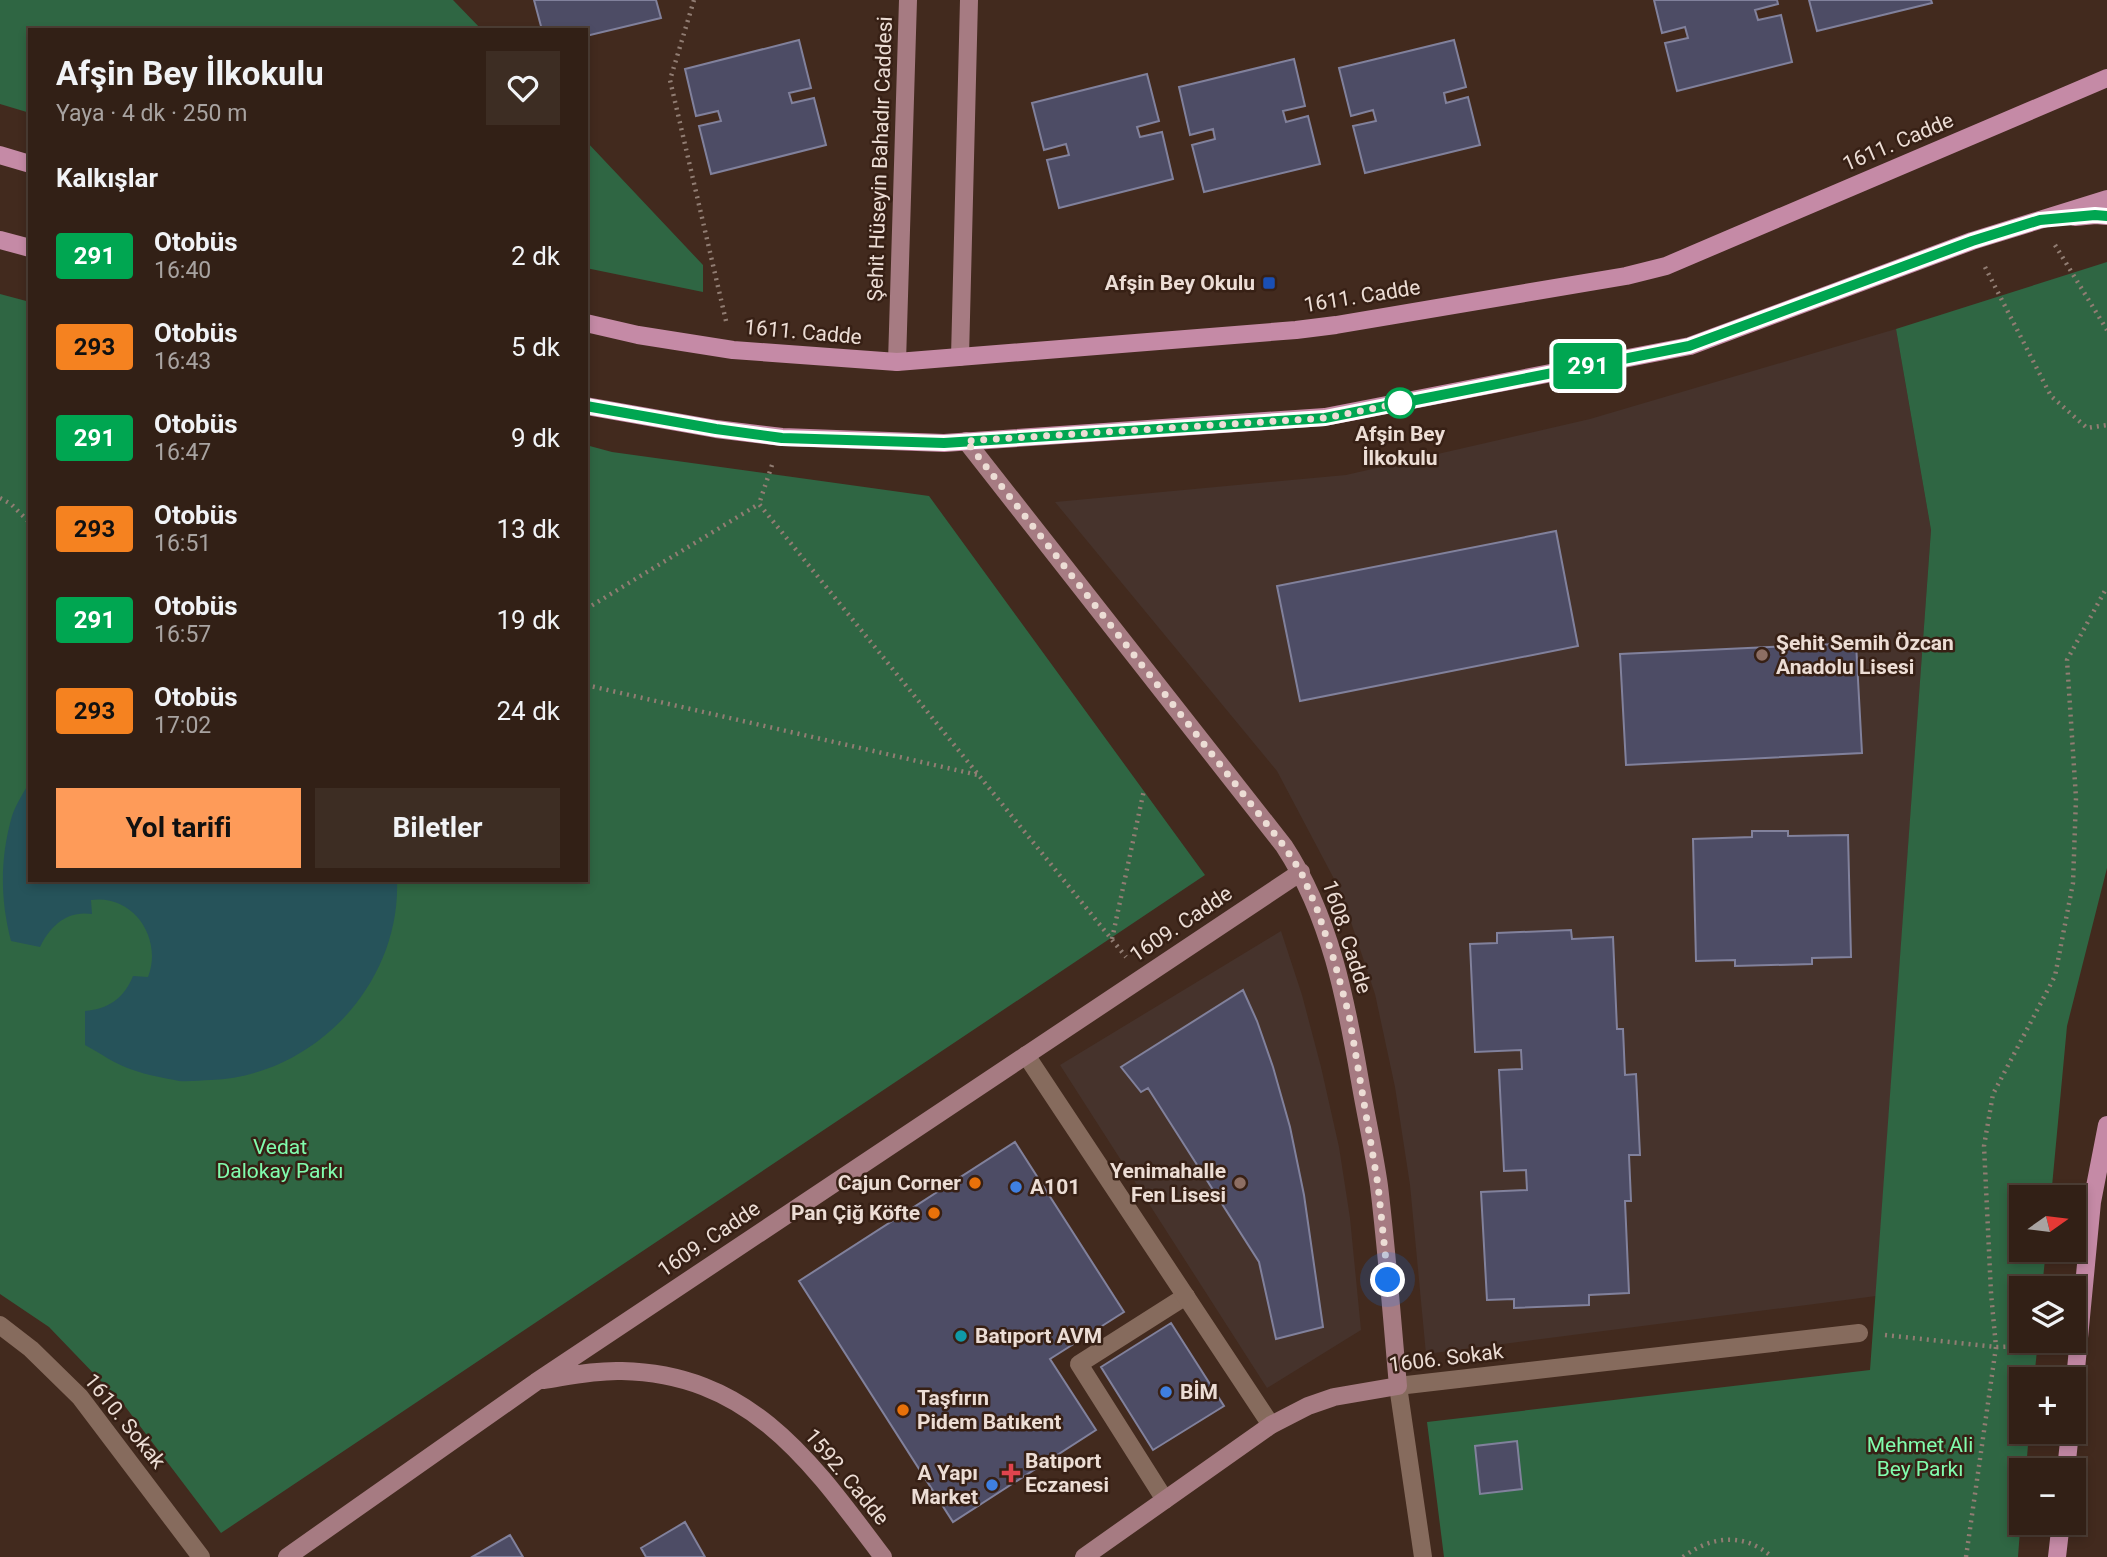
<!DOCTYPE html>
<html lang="tr">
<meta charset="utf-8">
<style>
:root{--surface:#322016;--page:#3d2d23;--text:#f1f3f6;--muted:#a8a3a1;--line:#4d3e35;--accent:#fe9b59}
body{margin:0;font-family:Roboto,sans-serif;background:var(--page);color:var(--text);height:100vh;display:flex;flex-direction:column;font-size:26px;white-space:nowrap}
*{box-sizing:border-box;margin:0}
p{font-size:23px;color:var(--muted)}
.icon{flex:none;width:38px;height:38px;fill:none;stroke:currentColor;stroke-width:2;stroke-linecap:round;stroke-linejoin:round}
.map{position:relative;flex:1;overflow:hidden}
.panel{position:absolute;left:28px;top:28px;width:560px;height:854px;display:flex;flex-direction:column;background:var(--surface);border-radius:0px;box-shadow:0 4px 10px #0003,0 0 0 2px var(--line)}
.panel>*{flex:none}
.badge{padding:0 14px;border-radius:5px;font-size:24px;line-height:46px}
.needle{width:46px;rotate:76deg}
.tools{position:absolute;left:2009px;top:1185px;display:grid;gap:14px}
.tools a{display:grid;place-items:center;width:77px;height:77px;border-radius:0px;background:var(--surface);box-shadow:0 4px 10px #0003,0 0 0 2px var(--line);font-size:35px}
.you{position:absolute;width:35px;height:35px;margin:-18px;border:5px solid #fff;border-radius:50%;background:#1a73e8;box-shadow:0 0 0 10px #1a73e833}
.map>.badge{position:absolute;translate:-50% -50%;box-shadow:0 0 0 4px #fff}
h2{padding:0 28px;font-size:26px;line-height:63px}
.round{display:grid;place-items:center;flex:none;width:74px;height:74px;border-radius:0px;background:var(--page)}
.summary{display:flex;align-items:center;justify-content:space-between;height:119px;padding:0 28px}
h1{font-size:33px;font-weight:700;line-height:52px}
.action{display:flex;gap:14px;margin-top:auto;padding:14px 28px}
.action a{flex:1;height:80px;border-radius:0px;background:var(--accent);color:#111;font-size:28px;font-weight:700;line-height:80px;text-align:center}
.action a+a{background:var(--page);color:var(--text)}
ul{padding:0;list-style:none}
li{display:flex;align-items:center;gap:21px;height:91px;padding:0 28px}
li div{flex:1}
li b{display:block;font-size:26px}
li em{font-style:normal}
li .badge{min-width:77px;font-weight:700;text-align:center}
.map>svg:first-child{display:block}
.education{fill:#46332c}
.green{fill:#2f6643}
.water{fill:#26535a}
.building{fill:#4d4c65;stroke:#81819c;stroke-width:2}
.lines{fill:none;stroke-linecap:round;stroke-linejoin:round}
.path{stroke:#917d73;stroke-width:4.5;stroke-dasharray:2 5;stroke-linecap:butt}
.lane{stroke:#866b5d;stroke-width:18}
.street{stroke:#866b5d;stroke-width:18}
.secondary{stroke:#a67b82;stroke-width:18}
.primary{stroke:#c58aa6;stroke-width:18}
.line-casing{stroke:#fff;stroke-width:16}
.line{stroke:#00a651;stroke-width:10}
.walk{stroke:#ecddd5;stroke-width:7;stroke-dasharray:0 12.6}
.transit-dot{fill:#1a4fb4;stroke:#372015;stroke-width:2.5}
.stop-dot{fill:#fff;stroke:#00a651;stroke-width:3.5}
.education-dot{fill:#8d6e63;stroke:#372015;stroke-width:2.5}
.food-dot{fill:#e8710a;stroke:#372015;stroke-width:2.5}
.shop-dot{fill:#3f7fe0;stroke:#372015;stroke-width:2.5}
.culture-dot{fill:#0f9aa8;stroke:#372015;stroke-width:2.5}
.health-dot{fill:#e0444e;stroke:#372015;stroke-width:2.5}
.labels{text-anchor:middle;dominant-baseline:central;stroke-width:5;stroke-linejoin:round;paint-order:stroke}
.street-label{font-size:21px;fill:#ecddd5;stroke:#372015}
.poi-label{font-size:21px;font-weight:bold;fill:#ecddd5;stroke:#372015;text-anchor:start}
.stop-label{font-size:21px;font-weight:bold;fill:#ecddd5;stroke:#372015}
.park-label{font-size:21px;fill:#81fcad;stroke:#372015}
</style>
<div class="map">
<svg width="2107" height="1557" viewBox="0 0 2107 1557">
<rect width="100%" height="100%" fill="#422a1e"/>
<!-- education -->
<path class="education" d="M1896,329L1931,530L1876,1296L1426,1354L1410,1185L1395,1087L1375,994L1341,892L1277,771L1055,502L1346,475L1590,419Z
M1281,931L1302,995L1321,1067L1339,1147L1350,1218L1361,1330L1267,1388L1060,1065Z"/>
<!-- green -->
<path class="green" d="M0,0H453L482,30H30V113L0,104Z
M586,141L703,265V292L586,268Z
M2107,262V868L2067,1026L2051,1197H2021V1250H2046L2042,1288H2021V1340L2038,1341L2034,1379H2021V1432H2029L2026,1470H2021V1517L2018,1557H1444L1427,1422L1870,1370L1931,530L1896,329Z
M0,294L30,302V880H586V445L612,452L929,496L1205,875L221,1533L124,1405L49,1327L0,1294Z"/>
<!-- water -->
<path class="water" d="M30,781V880H397C401,984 314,1076 211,1080C201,1080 189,1082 179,1081C164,1078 147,1075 133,1070C116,1065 100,1053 85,1045V1011C109,1009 124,998 133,976L148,977C163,939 134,894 91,900L92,914C67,910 50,926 40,947L11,941C0,899 0,858 12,816C16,804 24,792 30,781Z"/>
<!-- building -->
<path class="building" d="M534,0H656L661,18L586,36V30H542Z
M1654,0H1777L1778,4L1755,10L1758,20L1781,15L1792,62L1677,91L1665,43L1688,38L1685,27L1662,33Z
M1809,0H1931L1932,3L1817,31Z
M799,40L811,88L789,93L792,103L814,98L826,145L711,174L699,126L721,121L718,111L696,116L685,69Z
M1454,40L1466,87L1444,93L1446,103L1468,97L1480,145L1365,173L1353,126L1376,121L1373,110L1351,116L1339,68Z
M1294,59L1305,106L1283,111L1286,122L1308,116L1320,164L1204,192L1192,145L1215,139L1213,129L1190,135L1179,87Z
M1147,74L1159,121L1137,127L1140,137L1162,132L1173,179L1059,208L1047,160L1069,155L1066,144L1044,150L1032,103Z
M1556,531L1578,646L1300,701L1277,586Z
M1856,643L1862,753L1626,765L1620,654Z
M1752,831H1788V836L1848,835L1851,957L1812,958V964L1735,966V960L1696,961L1693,839L1752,837Z
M1571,930L1572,939L1613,937L1617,1029H1623L1625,1075L1636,1074L1640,1155H1629L1631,1201H1625L1629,1293L1589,1295V1305L1514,1308V1299L1487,1300L1481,1192L1527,1190L1526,1170L1504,1171L1499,1070L1522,1069L1521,1050L1475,1052L1470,944L1497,943V933Z
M1243,990L1257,1021L1273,1067L1290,1127L1304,1195L1323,1327L1276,1339L1259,1262L1148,1088L1141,1092L1121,1067Z
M1015,1142L1124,1312L1050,1359L1096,1430L953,1522L799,1281Z
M1171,1323L1224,1406L1153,1450L1101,1367Z
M1517,1441L1522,1489L1480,1494L1475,1446Z
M685,1522L705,1557H646L641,1548Z
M510,1535L523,1557H472Z"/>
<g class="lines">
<!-- path -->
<path class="path" d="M694,0L670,80L726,321
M2055,245L2107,330
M1985,267L2051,396L2087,428L2107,425
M772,465L759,504L1126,957
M0,498L11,504L30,523
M586,609L759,504
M586,685L978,775
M1112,939L1144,790
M1885,1335L1996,1347L2050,1345
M1683,1557C1711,1536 1744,1532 1772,1557
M1966,1557L1996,1347L1991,1293L1984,1146L1993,1094L2055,976L2073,883L2076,798L2067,660L2107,587"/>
<!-- lane -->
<path class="lane" d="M1165,1500L1079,1364L1186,1296"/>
<!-- street -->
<path class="street" d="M1026,1055L1271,1425
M0,1325L31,1349L80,1397L201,1557
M1423,1557L1398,1386L1859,1333"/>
<!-- secondary -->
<path class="secondary" d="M960,357L969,0
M897,362L908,0
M966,441L1284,846C1330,916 1346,1000 1360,1081C1366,1116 1374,1151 1379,1186C1387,1252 1392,1319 1398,1386L1334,1397L1308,1406L1271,1425L1084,1557
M543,1380C569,1376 596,1370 622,1371C752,1374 812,1463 883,1557
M287,1557L536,1382L1301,872"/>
<!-- primary -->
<path class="primary" d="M0,155L30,164
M2075,217L2096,215L2107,216
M0,240L30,248
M586,323L638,335L733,350L897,362L1296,330L1336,325L1626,276L1666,266L2107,78
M586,406L716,429L782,437L944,443L1325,417L1690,346L1972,241L2107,199
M2074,1390L2092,1202L2107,1125
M2066,1470L2070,1432
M2057,1557L2061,1522"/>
</g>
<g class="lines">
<!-- line casing -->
<g class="line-casing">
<path id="line" d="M586,406L716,429L782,438L944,443L1325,418L1689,346L1972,241L2040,220L2095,215L2107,216"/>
</g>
<!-- line -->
<use href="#line" class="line"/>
<!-- walk -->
<path class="walk" d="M1388,1280L1378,1185L1349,1015L1334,960L1317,909L1301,872L1284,846L966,441L1325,418L1400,403"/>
</g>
<!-- markers -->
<rect class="transit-dot" x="1262" y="276" width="14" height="14" rx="3.5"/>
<circle class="stop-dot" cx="1400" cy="403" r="14"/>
<g class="education-dot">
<circle cx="1762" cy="655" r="7"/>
<circle cx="1240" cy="1183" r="7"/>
</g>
<g class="food-dot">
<circle cx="975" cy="1183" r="7"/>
<circle cx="934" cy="1213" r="7"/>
<circle cx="903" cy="1410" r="7"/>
</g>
<g class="shop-dot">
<circle cx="1016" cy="1187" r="7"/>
<circle cx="1166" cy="1392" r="7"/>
<circle cx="992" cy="1485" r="7"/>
</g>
<circle class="culture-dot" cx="961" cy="1336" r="7"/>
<path class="health-dot" d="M1007.5 1462.5h7v7h7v7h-7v7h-7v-7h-7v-7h7z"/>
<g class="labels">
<!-- street labels -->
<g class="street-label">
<text transform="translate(1898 142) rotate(-23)">1611. Cadde</text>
<text transform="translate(880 159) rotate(-88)">Şehit Hüseyin Bahadır Caddesi</text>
<text transform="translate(1362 296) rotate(-9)">1611. Cadde</text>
<text transform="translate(803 332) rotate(5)">1611. Cadde</text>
<text transform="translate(1181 924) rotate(-34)">1609. Cadde</text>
<text transform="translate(1347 937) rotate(72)">1608. Cadde</text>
<text transform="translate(709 1239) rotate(-34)">1609. Cadde</text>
<text transform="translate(1446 1358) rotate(-7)">1606. Sokak</text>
<text transform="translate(125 1421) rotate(51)">1610. Sokak</text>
<text transform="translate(847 1477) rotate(50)">1592. Cadde</text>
</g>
<!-- poi labels -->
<g class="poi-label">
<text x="1255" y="283" text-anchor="end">Afşin Bey Okulu</text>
<text x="1776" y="643">Şehit Semih Özcan<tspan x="1776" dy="24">Anadolu Lisesi</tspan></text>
<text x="1226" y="1171" text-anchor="end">Yenimahalle<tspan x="1226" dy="24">Fen Lisesi</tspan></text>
<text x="961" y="1183" text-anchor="end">Cajun Corner</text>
<text x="1030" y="1187">A101</text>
<text x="920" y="1213" text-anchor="end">Pan Çiğ Köfte</text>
<text x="975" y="1336">Batıport AVM</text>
<text x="1180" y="1392">BİM</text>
<text x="917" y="1398">Taşfırın<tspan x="917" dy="24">Pidem Batıkent</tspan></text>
<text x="1025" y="1461">Batıport<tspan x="1025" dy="24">Eczanesi</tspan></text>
<text x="978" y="1473" text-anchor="end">A Yapı<tspan x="978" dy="24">Market</tspan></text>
</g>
<!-- stop labels -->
<g class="stop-label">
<text x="1400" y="434">Afşin Bey<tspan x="1400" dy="24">İlkokulu</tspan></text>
</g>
<!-- park labels -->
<g class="park-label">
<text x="280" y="1147">Vedat<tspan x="280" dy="24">Dalokay Parkı</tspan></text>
<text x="1920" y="1445">Mehmet Ali<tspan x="1920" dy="24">Bey Parkı</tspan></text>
</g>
</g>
</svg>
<div class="tools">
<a><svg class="needle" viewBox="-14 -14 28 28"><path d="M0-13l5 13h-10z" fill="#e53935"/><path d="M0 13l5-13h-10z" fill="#a8a3a1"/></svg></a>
<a><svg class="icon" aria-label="layers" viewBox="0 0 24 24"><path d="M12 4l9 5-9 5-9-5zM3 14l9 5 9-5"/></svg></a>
<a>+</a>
<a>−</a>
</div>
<div class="you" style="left:1388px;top:1280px"></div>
<b class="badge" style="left:1588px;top:366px;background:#00a651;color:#fff">291</b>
<section class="panel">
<div class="summary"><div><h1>Afşin Bey İlkokulu</h1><p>Yaya · 4 dk · 250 m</p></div><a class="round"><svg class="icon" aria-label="heart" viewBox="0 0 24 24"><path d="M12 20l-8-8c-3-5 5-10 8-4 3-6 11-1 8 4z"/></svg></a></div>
<h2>Kalkışlar</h2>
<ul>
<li><span class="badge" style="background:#00a651;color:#fff">291</span><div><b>Otobüs</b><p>16:40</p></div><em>2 dk</em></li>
<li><span class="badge" style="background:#f58220;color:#111">293</span><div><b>Otobüs</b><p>16:43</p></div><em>5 dk</em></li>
<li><span class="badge" style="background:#00a651;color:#fff">291</span><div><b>Otobüs</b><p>16:47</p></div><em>9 dk</em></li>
<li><span class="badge" style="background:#f58220;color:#111">293</span><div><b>Otobüs</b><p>16:51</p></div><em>13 dk</em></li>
<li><span class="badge" style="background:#00a651;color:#fff">291</span><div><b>Otobüs</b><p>16:57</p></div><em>19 dk</em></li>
<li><span class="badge" style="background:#f58220;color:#111">293</span><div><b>Otobüs</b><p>17:02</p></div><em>24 dk</em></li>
</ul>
<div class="action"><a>Yol tarifi</a><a>Biletler</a></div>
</section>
</div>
